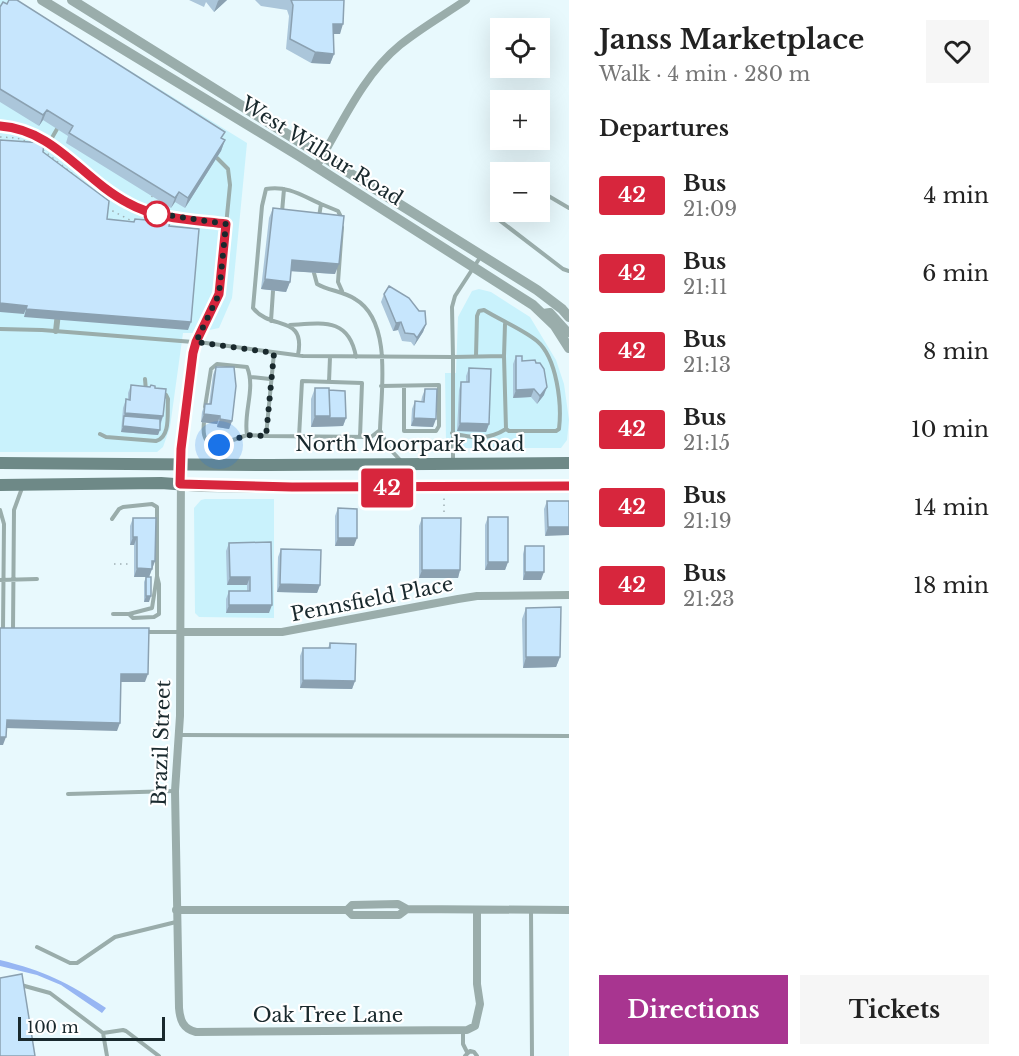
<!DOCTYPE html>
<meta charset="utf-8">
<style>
:root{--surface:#fff;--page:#f6f6f6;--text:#222;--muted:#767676;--accent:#a83590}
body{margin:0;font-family:"Libre Baskerville",serif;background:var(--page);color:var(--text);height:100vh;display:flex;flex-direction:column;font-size:22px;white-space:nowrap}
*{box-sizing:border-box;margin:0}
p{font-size:20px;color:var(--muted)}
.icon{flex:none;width:33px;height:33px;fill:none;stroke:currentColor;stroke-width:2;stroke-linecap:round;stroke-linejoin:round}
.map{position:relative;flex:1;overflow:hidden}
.drawer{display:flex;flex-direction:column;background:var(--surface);width:450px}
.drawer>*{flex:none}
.badge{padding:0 12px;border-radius:4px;font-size:21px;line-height:39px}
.tools{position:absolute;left:490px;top:18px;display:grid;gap:12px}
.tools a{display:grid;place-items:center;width:60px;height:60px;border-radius:0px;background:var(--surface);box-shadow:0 6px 24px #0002;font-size:30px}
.scale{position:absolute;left:18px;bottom:15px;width:147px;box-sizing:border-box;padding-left:6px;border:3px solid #19292d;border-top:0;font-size:16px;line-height:21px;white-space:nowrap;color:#19292d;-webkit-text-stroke:4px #fff;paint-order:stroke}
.you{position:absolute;width:30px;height:30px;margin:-15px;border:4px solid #fff;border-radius:50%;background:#1a73e8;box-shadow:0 0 0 9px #1a73e833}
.map>.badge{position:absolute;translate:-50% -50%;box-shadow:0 0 0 3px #fff}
h2{padding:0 30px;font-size:22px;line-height:54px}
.round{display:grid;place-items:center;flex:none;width:63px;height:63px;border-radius:0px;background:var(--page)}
.headline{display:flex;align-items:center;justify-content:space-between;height:102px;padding:0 30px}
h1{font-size:28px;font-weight:800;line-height:45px}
.cta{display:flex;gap:12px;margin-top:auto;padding:12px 30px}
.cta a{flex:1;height:69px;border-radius:0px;background:var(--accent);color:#fff;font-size:24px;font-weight:800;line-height:69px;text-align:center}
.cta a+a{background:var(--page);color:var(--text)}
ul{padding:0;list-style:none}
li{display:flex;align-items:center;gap:18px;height:78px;padding:0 30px}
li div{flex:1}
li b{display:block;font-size:22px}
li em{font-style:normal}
li .badge{min-width:66px;font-weight:700;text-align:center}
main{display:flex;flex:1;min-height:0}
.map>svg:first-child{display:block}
.built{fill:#c9f2fc}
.water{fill:#97b6f3}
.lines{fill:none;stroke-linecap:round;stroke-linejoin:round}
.path{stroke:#9fb0b4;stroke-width:1.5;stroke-dasharray:1.5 4.5;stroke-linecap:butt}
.service{stroke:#9aadab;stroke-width:4}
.pedestrian{stroke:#9aadab;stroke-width:6}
.minor{stroke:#9aadab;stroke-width:8}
.tertiary{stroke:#9aadab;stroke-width:10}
.secondary{stroke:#6e8987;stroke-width:12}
.path-bridge{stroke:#9fb0b4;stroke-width:1.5;stroke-dasharray:1.5 4.5;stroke-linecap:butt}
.wall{fill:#abc6da}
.shaded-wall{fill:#8ba1b1}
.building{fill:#c7e6fd;stroke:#8ba1b1;stroke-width:1.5}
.line-casing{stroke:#fff;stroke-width:14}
.line{stroke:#d7263d;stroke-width:9}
.walk{stroke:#19292d;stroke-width:6;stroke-dasharray:0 10.8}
.stop-dot{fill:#fff;stroke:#d7263d;stroke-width:3}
.labels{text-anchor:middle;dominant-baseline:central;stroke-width:4.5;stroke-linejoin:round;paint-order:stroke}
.street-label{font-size:20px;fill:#19292d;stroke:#fff}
</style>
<main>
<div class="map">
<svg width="569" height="1056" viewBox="0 0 569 1056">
<rect width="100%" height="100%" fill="#e8f9fd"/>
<!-- built -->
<path class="built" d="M0,0H16L247,143L232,298L219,328L195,333H183L170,427L163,447L157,452H0Z
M479,289L491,292L530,317L556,360L564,384L569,420L567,440L561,448H459L446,442L445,373H456L458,317L472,291Z
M205,499H274V618L199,617L195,613L194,508L201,500Z"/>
<!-- water -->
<path class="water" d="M0,960C45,971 67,982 106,1008L102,1013L61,985L37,975L0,966Z"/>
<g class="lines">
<!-- path -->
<path class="path" d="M0,137L17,138L28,142
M43,150L79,179
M107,208L130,220L135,221
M444,512V498
M114,564H131"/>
<!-- service -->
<path class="service" d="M0,126C54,130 83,179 128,203C156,219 194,220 226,224
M49,143L57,129
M540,191L569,208
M321,204L338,211L341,217
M282,212L284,189
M499,220L563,269L569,271
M342,291L338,282L342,227
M271,321L273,291
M290,325C322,323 349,317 356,357
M0,329L42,330L206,343L303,356L453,357L452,307L455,296L481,256
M298,355C306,314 271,331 253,308L262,206L266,189C287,185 303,196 321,204L319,217
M504,356L505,324
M251,377L270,379
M145,379L146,391
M329,382L330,357
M381,386L439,385V426L436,431H404V386
M205,407L211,369L217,364L247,367C256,389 243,412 247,435L266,436L274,353
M204,422C203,431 203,441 212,445H219L247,435
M380,430L388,447L401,461
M452,433C472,438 487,441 506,429
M100,434L106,437L156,441C171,437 167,413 168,399L166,395L163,393
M266,436L371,437L380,430C381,392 393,321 355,299C343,291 329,291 317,284L314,273
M299,437L302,381L362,383L360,437
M453,461V357L504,356L506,429L509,431H556L559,429C562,404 557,358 537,341C524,330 500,320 484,310L479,311L477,316L476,356
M181,463L193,353C200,331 217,308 220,287L230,185L228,169L217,158
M0,510L4,524L3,629
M112,519L119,509L123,507L152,504L157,507V576L152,608L129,614H113
M0,580L37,579
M129,614L133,618L154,617L159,614V584L157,576
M13,630L14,510L22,488
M145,632H179
M180,735L569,736
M68,794L174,791
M531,910L532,1056
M37,947L70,963H77L115,937L176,922
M21,985L50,993L103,1033L123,1030L126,1031L159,1056
M463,1031V1044L467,1052
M103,1033L107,1056
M465,1056L470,1051L474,1052L477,1056"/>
<!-- pedestrian -->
<path class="pedestrian" d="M56,331L58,313"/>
<!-- minor -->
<path class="minor" d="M316,167C341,126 362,76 400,45C421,28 444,15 466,0
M543,313L550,312L569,333
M181,464L180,716L175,791L179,1008C180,1020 183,1029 196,1032L467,1030L475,1026L480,1004L477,984V910
M181,632H282L458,599L477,596L569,595
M176,910H347L352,915H399L407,909
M347,910L352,905L398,904L407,909L569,910"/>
<!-- tertiary -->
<path class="tertiary" d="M42,0L299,156L533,305L555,326L569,348
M72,0L537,290L562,309L569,317"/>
<!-- secondary -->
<path class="secondary" d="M0,463L270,465L569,463
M0,485L161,483L202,486L292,487L569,486"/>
<!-- path-bridge -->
<path class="path-bridge" d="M150,221L152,196"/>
</g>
<!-- wall -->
<path class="wall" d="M189,0H227L214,12L206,2L204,7Z
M255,0H344L340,34H333L334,54L330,64L311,63L286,49L289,16L287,10L261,6Z
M0,7L225,140L221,151L185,208L175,202L171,208L66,143L68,136L43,120L39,126L0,102Z
M273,208L335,274L291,271L290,282L286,292L261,289L269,218Z
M384,294L426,324L423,332L414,346L411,342L402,341L398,330L393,331L381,302Z
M516,356L522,361L544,395L537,404L531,397L513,398V364Z
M216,367L232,421L229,429L217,427V424L201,422L202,412L205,404H209L213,375Z
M469,368L489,424L486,432L457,431L459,390L461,382H466V376Z
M131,385L155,388L163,416L158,435L121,432L123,408L126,399L128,400V393Z
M315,388L329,390L346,418L343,426L311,427V399Z
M425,389L433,427L411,426L412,409L415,401L421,402L422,397Z
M547,501H569L545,536L544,509Z
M338,508L354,546H335V516Z
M488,517L508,562L505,570H485V525Z
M133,518L155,561L149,577H134V545H130V526Z
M422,518L460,570L458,578H419V526Z
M271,542L269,613H226V599L229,591H247V585H227L226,551L229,543Z
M525,546L541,580H523V554Z
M281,549L320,585L317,593L277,592L278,557Z
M146,577L149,602H144V582Z
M526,608L560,657L556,667L523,668L522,619Z
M330,643L355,681L352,689L300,688V656L303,648H328Z"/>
<!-- shaded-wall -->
<path class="shaded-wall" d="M219,0H227L214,12L218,1Z
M333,24H343L340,34H329Z
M315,52L334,54L330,64L311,63Z
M47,110L43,120L39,126L43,115Z
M225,140L221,151L185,208L188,198Z
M179,192L175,202L171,208L175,198Z
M292,260L339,264L335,274L288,271Z
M265,279L290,282L286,292L261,289Z
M0,303L27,306L24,314L0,312Z
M26,309L191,322L188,330L24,317Z
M401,322L398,330L393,331L396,323Z
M426,324L423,332L414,346L417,338Z
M547,387L544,395L537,404L540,396Z
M534,389L531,397L513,398L516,390Z
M125,413L163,416L160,424L124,416Z
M204,414L220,416L217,424L201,422Z
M315,416H330L346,418L343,426L311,427Z
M414,418L436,419L433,427L411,426Z
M220,419L232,421L229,429L217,427Z
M460,423L489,424L486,432L457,431Z
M123,426L160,430L158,435L121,432Z
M548,527H569V535L545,536Z
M133,537H137L134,545H130Z
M338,538H357L354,546H335Z
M152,561H155L149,577H134L137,568Z
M488,562H508L505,570H485Z
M422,570H460L458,578H419Z
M525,572H544L541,580H523Z
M230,577H250L247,585H227Z
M280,584L320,585L317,593L277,592Z
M146,596H151L149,602H144Z
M229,605H272L269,613H226Z
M526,657H560L556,667L523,668Z
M121,674H148L145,682H118Z
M303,680L355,681L352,689L300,688Z
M7,720L120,723L117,731L4,728Z
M0,737H6L3,745H0Z"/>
<!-- building -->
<path class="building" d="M9,0H17L225,132L221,138L225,140L188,198L179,192L175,198L69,133L73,126L47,110L43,115L0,89V7L3,2L7,4Z
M291,0H344L343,24H333L334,54L315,52L290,39L293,5Z
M0,140L44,143L43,152L109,201L107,219L134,222L135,219L170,222L169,226L199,229L191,322L26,309L27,306L0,303Z
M273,208L344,216L339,264L292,260L290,282L265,279Z
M389,286L409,298L419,311H425L426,324L417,338L414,334L405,333L401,322L396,323L384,294Z
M516,356H522V361L535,360L536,363H540L544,369L547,387L540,396L534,389L516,390Z
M216,367H234L236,386L232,421L220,419V416L204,414L205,404H211Z
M469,368L491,369L489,424L460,423L461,382H469Z
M131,385L150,387L151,385L155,386V388L166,389L163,416L125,413L126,399L130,400Z
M315,388H329L330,416H315Z
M425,389H437L436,419L414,418L415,401L424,402Z
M329,390L345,391L346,418H329L330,416Z
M124,416L160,419V430L123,426Z
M547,501H569V527H548Z
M338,508L357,509V538H338Z
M488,517H508V562H488Z
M133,518H156L155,561H152V569L137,568V537H133Z
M422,518H461L460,570H422Z
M271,542L272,605H229V591H250V577H230L229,543Z
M525,546H544V572H525Z
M281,549L321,550L320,585L280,584Z
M146,577H151V596H146Z
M561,607L560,657H526V608Z
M0,628H149L148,674H121L120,723L7,720L6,737H0Z
M330,643L356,644L355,681L303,680V648H330Z
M22,974L35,1056H0V978Z"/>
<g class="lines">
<!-- line casing -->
<g class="line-casing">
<path id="line" d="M0,126C55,130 82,179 128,203C156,219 194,220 226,224L219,294L196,342L193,353L181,449L180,484L292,487L569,486"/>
</g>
<!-- line -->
<use href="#line" class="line"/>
<!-- walk -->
<path class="walk" d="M157,214L154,213L226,224L219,294L196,342L274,353L266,436L247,435L219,445"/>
</g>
<!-- markers -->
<circle class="stop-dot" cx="157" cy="214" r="12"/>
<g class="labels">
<!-- street labels -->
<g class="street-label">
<text transform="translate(322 151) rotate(32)">West Wilbur Road</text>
<text x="410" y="444">North Moorpark Road</text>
<text transform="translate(372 599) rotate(-11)">Pennsfield Place</text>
<text transform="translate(161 743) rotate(-88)">Brazil Street</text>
<text x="328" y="1015">Oak Tree Lane</text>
</g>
</g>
</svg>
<div class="tools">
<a><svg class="icon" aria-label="locate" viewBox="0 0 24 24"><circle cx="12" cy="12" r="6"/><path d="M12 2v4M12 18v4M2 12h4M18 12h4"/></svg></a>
<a>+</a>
<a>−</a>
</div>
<div class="scale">100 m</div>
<div class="you" style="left:219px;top:445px"></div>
<b class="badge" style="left:387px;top:488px;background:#d7263d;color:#fff">42</b>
</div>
<section class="drawer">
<div class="headline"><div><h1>Janss Marketplace</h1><p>Walk · 4 min · 280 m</p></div><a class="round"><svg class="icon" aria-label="heart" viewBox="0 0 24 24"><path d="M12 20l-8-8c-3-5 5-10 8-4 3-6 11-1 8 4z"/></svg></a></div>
<h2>Departures</h2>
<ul>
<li><span class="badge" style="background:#d7263d;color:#fff">42</span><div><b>Bus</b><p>21:09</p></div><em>4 min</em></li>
<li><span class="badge" style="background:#d7263d;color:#fff">42</span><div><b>Bus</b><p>21:11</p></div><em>6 min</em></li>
<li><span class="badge" style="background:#d7263d;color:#fff">42</span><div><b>Bus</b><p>21:13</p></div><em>8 min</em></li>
<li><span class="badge" style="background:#d7263d;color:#fff">42</span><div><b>Bus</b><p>21:15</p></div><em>10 min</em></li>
<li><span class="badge" style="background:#d7263d;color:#fff">42</span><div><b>Bus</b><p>21:19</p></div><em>14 min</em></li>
<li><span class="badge" style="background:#d7263d;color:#fff">42</span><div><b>Bus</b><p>21:23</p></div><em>18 min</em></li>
</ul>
<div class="cta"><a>Directions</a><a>Tickets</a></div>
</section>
</main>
